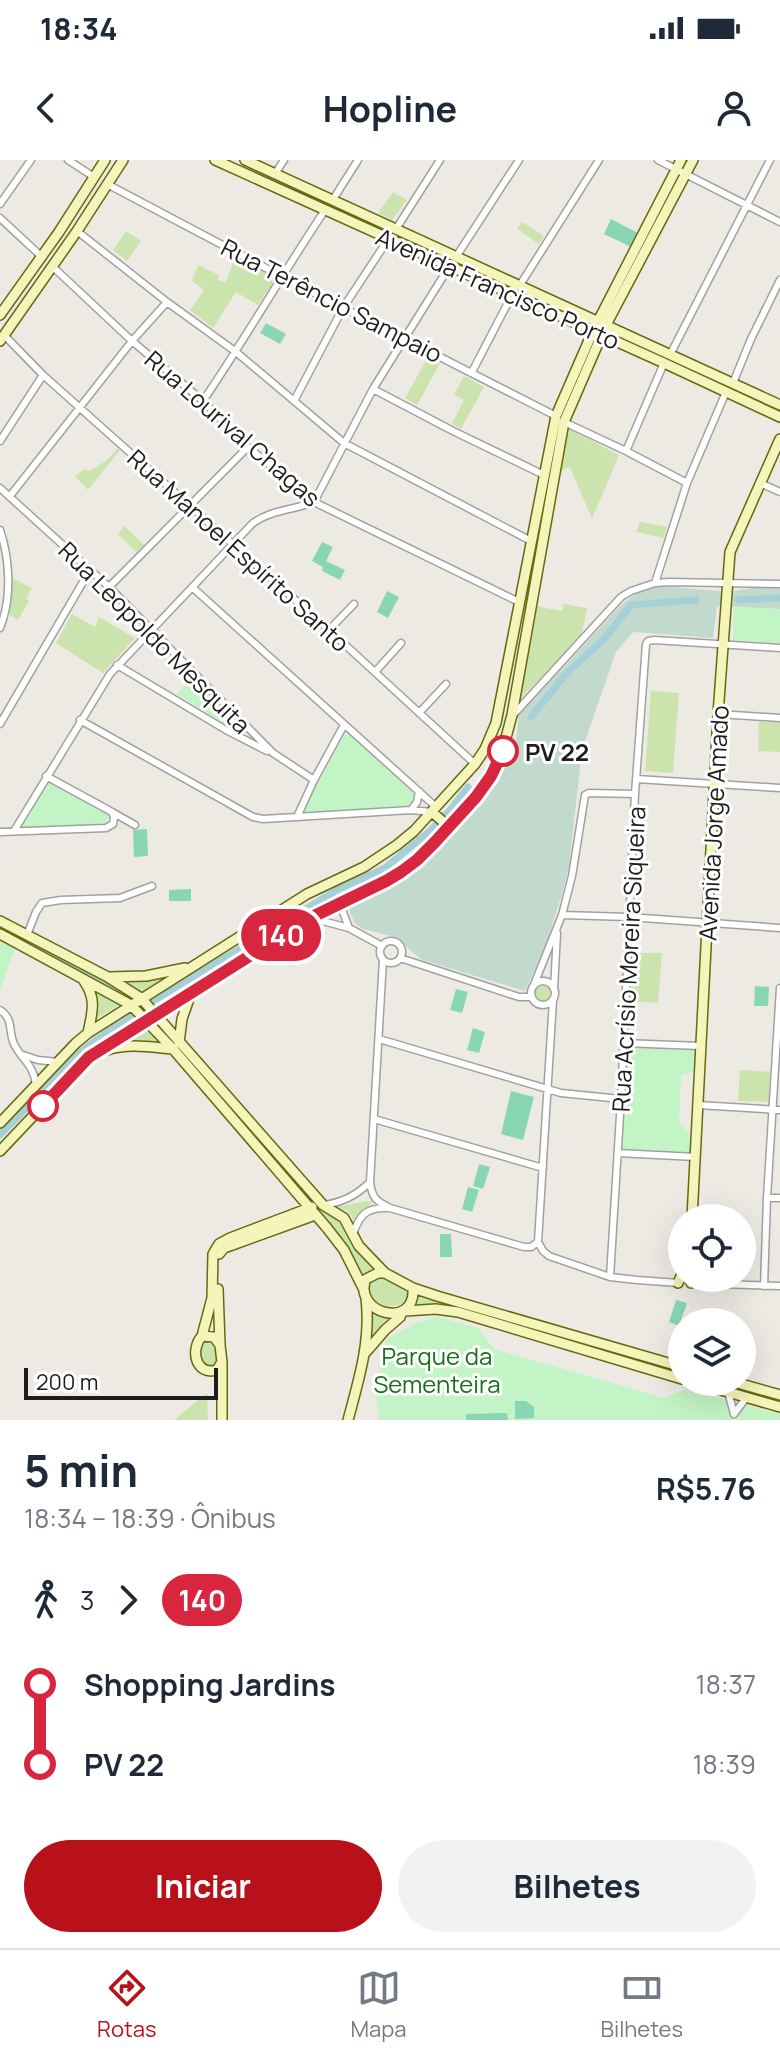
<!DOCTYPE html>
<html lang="pt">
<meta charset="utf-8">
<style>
:root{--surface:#fff;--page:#f2f2f3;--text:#1f2937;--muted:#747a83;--line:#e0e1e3;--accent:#b91119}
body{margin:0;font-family:Manrope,sans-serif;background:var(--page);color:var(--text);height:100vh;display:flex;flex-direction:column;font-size:30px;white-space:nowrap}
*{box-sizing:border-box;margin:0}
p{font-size:26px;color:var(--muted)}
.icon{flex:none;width:44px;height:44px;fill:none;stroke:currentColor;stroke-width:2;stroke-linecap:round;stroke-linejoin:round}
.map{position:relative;height:1260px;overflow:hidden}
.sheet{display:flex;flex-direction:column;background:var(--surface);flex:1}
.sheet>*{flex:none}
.badge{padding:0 16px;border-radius:26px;font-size:28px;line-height:52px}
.controls{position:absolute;left:668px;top:1044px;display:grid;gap:16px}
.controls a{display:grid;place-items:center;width:88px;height:88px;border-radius:50%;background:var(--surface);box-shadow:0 8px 32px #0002;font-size:40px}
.scale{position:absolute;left:24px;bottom:20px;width:194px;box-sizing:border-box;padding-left:8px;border:4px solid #1d1d1d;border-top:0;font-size:22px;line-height:28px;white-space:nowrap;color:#1d1d1d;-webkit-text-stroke:6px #fff;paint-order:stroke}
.map>.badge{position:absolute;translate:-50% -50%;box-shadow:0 0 0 4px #fff}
.legs{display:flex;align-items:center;gap:12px;height:88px;padding:0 24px;font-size:26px}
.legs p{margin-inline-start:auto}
.headline{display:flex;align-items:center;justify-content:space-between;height:136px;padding:0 24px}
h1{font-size:44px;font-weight:700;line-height:60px}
.action{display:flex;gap:16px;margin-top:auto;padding:16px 24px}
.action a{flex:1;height:92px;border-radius:48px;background:var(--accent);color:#fff;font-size:32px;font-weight:700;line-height:92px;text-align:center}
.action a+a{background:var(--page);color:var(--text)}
ul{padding:0 24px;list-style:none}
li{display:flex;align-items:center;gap:28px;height:80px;font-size:30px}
li i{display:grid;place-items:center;width:12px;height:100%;margin:0 10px;background:currentColor}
li i::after{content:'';width:20px;height:20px;margin:-10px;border:6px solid;border-radius:50%;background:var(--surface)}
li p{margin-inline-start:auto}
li:first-child i{background:linear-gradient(#0000 50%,currentColor 0)}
li:last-child i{background:linear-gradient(currentColor 50%,#0000 0)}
.status{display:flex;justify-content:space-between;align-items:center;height:56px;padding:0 40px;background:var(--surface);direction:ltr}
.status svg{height:22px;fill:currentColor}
header{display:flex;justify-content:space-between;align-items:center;height:104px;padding:0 24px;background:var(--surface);font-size:36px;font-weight:700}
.tab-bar{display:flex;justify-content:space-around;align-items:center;height:112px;border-top:2px solid var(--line);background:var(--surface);font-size:22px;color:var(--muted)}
.tab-bar a{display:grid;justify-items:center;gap:4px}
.tab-bar .selected{color:var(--accent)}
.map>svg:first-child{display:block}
.grass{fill:#cbe4ad}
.wetland{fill:#c2dace}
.park{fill:#c3f4c5}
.pitch{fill:#88d6b4}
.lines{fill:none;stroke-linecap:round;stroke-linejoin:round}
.canal{stroke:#a7cfd7;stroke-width:7}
.street-casing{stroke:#a1a1a1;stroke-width:9}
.secondary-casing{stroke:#656a0e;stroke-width:12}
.street{stroke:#fff;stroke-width:6}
.secondary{stroke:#f4f4bb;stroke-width:9}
.line-1-casing{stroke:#fff;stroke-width:18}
.line-1{stroke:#d7263d;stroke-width:12}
.stop-1-dot{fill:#fff;stroke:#d7263d;stroke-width:4}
.labels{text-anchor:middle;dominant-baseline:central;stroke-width:6;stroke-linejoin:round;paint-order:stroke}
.street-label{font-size:24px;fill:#1d1d1d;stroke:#fff}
.stop-label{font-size:24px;font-weight:bold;fill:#1d1d1d;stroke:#fff;text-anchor:start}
.park-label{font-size:24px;fill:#147117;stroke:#fff}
</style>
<div class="status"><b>18:34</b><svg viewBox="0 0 49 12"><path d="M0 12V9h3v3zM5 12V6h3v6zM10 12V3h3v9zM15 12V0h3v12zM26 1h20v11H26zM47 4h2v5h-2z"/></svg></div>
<header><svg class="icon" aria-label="back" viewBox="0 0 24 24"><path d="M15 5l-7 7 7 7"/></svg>Hopline<svg class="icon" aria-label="person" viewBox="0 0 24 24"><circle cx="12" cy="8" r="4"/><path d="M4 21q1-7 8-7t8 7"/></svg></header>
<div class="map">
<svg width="780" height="1260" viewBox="0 0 780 1260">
<rect width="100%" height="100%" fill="#edeae4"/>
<!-- grass -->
<path class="grass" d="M393,32L407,40L392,60L378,53Z
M522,62L544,76L539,84L517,69Z
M126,71L141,81L127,101L113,90Z
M236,97L276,118L258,145L236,132L213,168L190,150L204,130L192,121L198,105L219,115L217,119L225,123Z
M428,197L440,203L417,245L405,238Z
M464,216L484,227L461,269L452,264L464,240L454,235Z
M567,268L619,295L592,359L570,307L560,311Z
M118,288L120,290L88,330L75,316L85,309L90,311L106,301Z
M640,362L667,367L664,378L636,372Z
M124,366L144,385L136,392L118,374Z
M12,418L32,428L26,439L29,441L18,460L9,455Z
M564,444L587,448L582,473L564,494L520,539L536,446L562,451Z
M72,454L95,467L99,457L135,478L103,513L56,483Z
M651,531L679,533L673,613L645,611Z
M759,562H780V592L758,591Z
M632,793H662L658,843L629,841Z
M174,814L141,835L117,818Z
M86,823L123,843L89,863Z
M534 833a9 9 0 1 1 18 0a9 9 0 1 1-18 0Z
M143,868L162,885L120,883Z
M740,910L770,912L769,942L738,941Z
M365,1041L373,1042L359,1053L354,1061L349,1052L338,1047Z
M320,1050C341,1058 343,1069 355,1087C361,1095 370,1102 377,1110L363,1118L352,1092L316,1051Z
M380,1115L410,1132L406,1143L389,1147C377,1143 366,1137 368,1122Z
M418,1132L682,1210V1214L439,1143L411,1149L418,1139Z
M371,1148L397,1155L370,1179Z
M207,1178L215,1180L220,1200L215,1208H202L197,1183Z
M207,1233L208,1260H174Z"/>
<!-- wetland -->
<path class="wetland" d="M663,426L728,432L752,428H780V449L717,446L713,478L633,472L616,492L582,590L569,706L563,731L546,784L525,831L422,800L395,777L363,769L355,763L350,753L349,747L392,728L448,675L501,611L516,583L519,552L562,509L620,446L636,433Z"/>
<!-- park -->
<path class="park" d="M734,447L780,449V483L733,480Z
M193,517L235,557V561L226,565L177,534Z
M348,569L415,632L416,637L407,647L301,653Z
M49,620L110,653L105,666L21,667Z
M0,780L15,788L0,830Z
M623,883L700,886L699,909L681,916L679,963L695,980L696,997L618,993L620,959L628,955L629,909L623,902Z
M437,1157L478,1168L494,1189L664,1238L686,1229L780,1254V1260H377L379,1254L374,1229L387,1179L416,1163Z"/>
<!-- pitch -->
<path class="pitch" d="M611,59L638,73L631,87L604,74Z
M266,163L286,174L280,184L260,173Z
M322,382L333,387L326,401L345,410L340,420L322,411L323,407L312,401Z
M387,431L399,437L388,458L377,452Z
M147,669L148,696L134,697L133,670Z
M191,729V741H169V730Z
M755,826L769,827L768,846H754Z
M456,829L468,832L462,853L450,850Z
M473,868L485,872L479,893L467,890Z
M511,931L534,937L523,980L501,974Z
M479,1004L490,1007L483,1029L473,1026Z
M468,1027L479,1030L472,1052L462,1049Z
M440,1074H451L452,1097H440Z
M676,1140L687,1143L679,1166L669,1162Z
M515,1241H526L534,1247V1258L515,1259Z
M507,1253L508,1260H466V1254Z"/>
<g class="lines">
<!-- canal -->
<path class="canal" d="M738,440L780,438
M531,557L566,514L605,478L631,445L696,440
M0,769L119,830
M153,841L337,730L385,708L431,670L451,649L468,627
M0,975L85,888L131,855"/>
<!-- street casing -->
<g class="street-casing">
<path id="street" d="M68,0L94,17
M658,0L780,62
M275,14L284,0
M107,24L281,116L556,256
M332,41L358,0
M0,44L31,0
M0,58L41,96
M396,69L440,0
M77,71L167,142L236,192L344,283L531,381
M456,97L519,0
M53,107L132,181L203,241L248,287L314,342L519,442
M520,125L599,0
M4,175L43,215L329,470L475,604
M671,193L770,0
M472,212L512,135
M733,223L751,179L780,120
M373,229L453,271L544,315
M203,241C245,179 283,113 325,50
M294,241L343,148L389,78
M564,262L626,291L687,323
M0,281L43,215
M626,291L664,203
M760,323L780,332
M0,328L109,427L273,593L314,620
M10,336L132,181L167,142
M0,370C10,400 12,438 0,468
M655,423L687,323L726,232
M109,427L248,287
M192,427L436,647
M329,470L354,444
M117,505L226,570L267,591
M375,512L401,483
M419,553L446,524
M514,554L621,437L631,431L655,423L669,422L780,424
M718,554L780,558
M80,560L253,657L263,659L411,650L431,652
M0,564L90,410
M636,619L780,628
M411,650L417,642L419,631
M112,652L135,665
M297,657L314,620L344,565
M14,671L110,514L252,364C269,350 294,350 314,342L373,229L449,107
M0,672L106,668L113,664L114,657L112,652L46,616
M342,741L343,752L349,768
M562,755L629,757L780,768
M311,758L349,768L382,786
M27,775L36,752L42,743L61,740L120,738L152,726
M380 792a11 11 0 1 1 22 0a11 11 0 1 1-22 0Z
M400,798L519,837H532
M531 833a12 12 0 1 1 24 0a12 12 0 1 1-24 0Z
M533,827L562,755L572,716L585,635L589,633L635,634
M554,829L557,773
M0,850C14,859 8,871 14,884C22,900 33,904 36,924
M379,879L561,933L621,939
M623,883L700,886
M23,895L38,900L58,902
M698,945L780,950
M374,959L543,1008
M618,993L696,997
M370,1022C372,1038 376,1041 390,1048L524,1087H531L538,1082
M767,1038H780
M323,1045C342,1043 356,1036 370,1022L383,800
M353,1074C359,1056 366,1047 387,1048
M538,1082L543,1091L549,1096L610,1117L637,1120L679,1123
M538,1082L553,840
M610,1117L621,939L635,634L646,484L648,481L654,480L780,488
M691,1123L780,1126
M764,1126L767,1038L780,828
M728,1232L734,1254
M734,1254L746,1238"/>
</g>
<!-- secondary casing -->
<g class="secondary-casing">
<path id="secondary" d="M215,0L664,203L780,257
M245,0L780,245
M0,155L59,72L105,0
M0,181L77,71L123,0
M432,652L449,667
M0,761L106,816L141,838L323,1045L344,1058L359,1086L385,1113
M0,774L131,845L173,889L327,1068L344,1090L363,1128
M277,776L285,763L278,752
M109,817L146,816L185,808
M84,821C97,839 92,853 88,873
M179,883L182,859L191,833
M107,890C128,883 150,887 172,889
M0,963L76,883L88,873L307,734L364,707L397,685L414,671L475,604L485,589L496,563L556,256L593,171L681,0
M0,991L89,897L97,892L293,767L342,741L386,721L417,700L476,637L491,616L503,589L512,555L564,262L606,165L693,0
M692,1058L718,554L730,392L780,279
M219,1094L224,1088L315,1055
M691,1118V1123
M678,1123L682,1114
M413,1128C416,1171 352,1153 366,1119L378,1113H385L413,1128L437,1136L682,1207
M218,1129L220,1185
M405,1151L436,1149L458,1152L682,1219
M202,1176L212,1138L213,1094L219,1084L230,1078L312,1047
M202,1176L214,1177L220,1185L222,1202L217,1210C195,1216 190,1189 202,1176Z
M366,1192L385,1170L400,1157L402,1152
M693,1222L780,1247
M734,1222L780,1235
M222,1260V1203
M348,1260C359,1219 371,1181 366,1138"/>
</g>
<!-- street -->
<use href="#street" class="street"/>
<!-- secondary -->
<use href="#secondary" class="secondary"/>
</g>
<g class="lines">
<!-- line-1 casing -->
<g class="line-1-casing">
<path id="line-1" d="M43,946L89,897L97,892L310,758L386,721L401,712L417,700L435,682L476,637L491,616L503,591"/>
</g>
<!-- line-1 -->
<use href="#line-1" class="line-1"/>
</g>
<!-- markers -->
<g class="stop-1-dot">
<circle cx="503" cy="591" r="14"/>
<circle cx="43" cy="946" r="14"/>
</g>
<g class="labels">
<!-- street labels -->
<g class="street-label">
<text transform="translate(498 128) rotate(24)">Avenida Francisco Porto</text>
<text transform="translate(332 140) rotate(27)">Rua Terêncio Sampaio</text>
<text transform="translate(233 268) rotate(41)">Rua Lourival Chagas</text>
<text transform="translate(239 390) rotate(42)">Rua Manoel Espírito Santo</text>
<text transform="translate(155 477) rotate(45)">Rua Leopoldo Mesquita</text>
<text transform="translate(713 663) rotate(-87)">Avenida Jorge Amado</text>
<text transform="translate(628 799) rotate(-87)">Rua Acrísio Moreira Siqueira</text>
</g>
<!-- stop labels -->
<g class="stop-label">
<text x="525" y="591">PV 22</text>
</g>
<!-- park labels -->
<g class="park-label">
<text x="437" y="1195">Parque da<tspan x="437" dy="28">Sementeira</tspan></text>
</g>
</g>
</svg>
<div class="controls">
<a><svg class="icon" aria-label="locate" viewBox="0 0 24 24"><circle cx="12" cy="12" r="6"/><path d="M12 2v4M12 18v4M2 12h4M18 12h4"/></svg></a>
<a><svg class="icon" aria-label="layers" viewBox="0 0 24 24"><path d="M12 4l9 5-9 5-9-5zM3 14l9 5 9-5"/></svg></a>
</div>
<div class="scale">200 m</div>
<b class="badge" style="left:281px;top:775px;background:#d7263d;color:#fff">140</b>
</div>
<section class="sheet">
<div class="headline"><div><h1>5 min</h1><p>18:34 – 18:39 · Ônibus</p></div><b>R$5.76</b></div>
<div class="legs"><svg class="icon" aria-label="walk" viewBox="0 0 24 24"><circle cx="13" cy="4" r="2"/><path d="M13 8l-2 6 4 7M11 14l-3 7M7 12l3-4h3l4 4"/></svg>3<svg class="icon" aria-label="forward" viewBox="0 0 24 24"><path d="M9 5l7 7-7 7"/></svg><b class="badge" style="background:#d7263d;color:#fff">140</b></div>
<ul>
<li><i style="color:#d7263d"></i><b>Shopping Jardins</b><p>18:37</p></li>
<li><i style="color:#d7263d"></i><b>PV 22</b><p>18:39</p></li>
</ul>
<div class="action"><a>Iniciar</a><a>Bilhetes</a></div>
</section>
<nav class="tab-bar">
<a class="selected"><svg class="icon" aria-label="directions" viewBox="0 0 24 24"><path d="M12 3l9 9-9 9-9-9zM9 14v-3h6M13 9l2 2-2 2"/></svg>Rotas</a>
<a><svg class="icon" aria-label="map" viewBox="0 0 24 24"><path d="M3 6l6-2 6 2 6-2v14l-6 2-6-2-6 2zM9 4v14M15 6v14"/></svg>Mapa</a>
<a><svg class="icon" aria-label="tickets" viewBox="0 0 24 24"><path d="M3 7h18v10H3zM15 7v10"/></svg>Bilhetes</a>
</nav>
